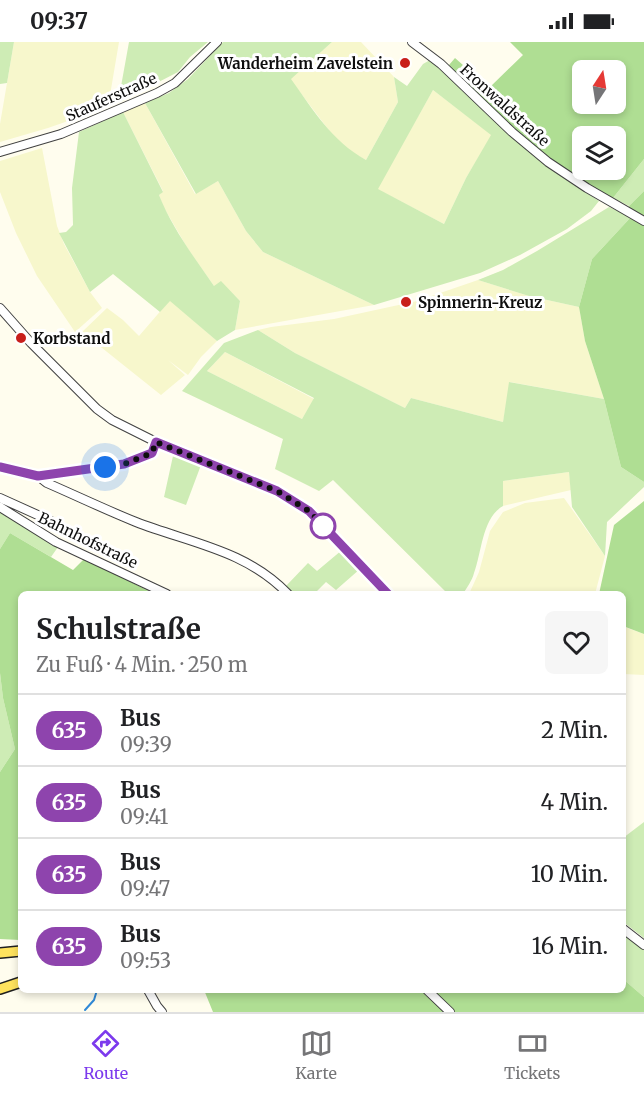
<!DOCTYPE html>
<html lang="de">
<meta charset="utf-8">
<style>
:root{--surface:#fff;--page:#f6f6f6;--text:#202124;--muted:#757577;--line:#e0e0e0;--accent:#7c3aed}
body{margin:0;font-family:Merriweather,serif;background:var(--page);color:var(--text);height:100vh;display:flex;flex-direction:column;font-size:22px;white-space:nowrap}
*{box-sizing:border-box;margin:0}
p{font-size:20px;color:var(--muted)}
.icon{flex:none;width:33px;height:33px;fill:none;stroke:currentColor;stroke-width:2;stroke-linecap:round;stroke-linejoin:round}
.map{position:relative;flex:1;overflow:hidden}
.sheet{position:absolute;left:18px;top:549px;width:608px;height:402px;display:flex;flex-direction:column;background:var(--surface);border-radius:9px;box-shadow:0 3px 9px #0003}
.sheet>*{flex:none}
.badge{padding:0 12px;border-radius:20px;font-size:21px;line-height:39px}
.needle{width:39px;rotate:12deg}
.fabs{position:absolute;left:572px;top:18px;display:grid;gap:12px}
.fabs a{display:grid;place-items:center;width:54px;height:54px;border-radius:9px;background:var(--surface);box-shadow:0 3px 9px #0003;font-size:30px}
.you{position:absolute;width:30px;height:30px;margin:-15px;border:4px solid #fff;border-radius:50%;background:#1a73e8;box-shadow:0 0 0 9px #1a73e833}
.map>.badge{position:absolute;translate:-50% -50%;box-shadow:0 0 0 3px #fff}
.round{display:grid;place-items:center;flex:none;width:63px;height:63px;border-radius:9px;background:var(--page)}
.headline{display:flex;align-items:center;justify-content:space-between;height:102px;padding:0 18px}
h1{font-size:28px;font-weight:700;line-height:45px}
ul{padding:0;list-style:none}
li{display:flex;align-items:center;gap:18px;height:72px;padding:0 18px;border-top:2px solid var(--line)}
li div{flex:1}
li b{display:block;font-size:22px}
li em{font-style:normal}
li .badge{min-width:66px;font-weight:700;text-align:center}
.status{display:flex;justify-content:space-between;align-items:center;height:42px;padding:0 30px;background:var(--surface);direction:ltr}
.status svg{height:16px;fill:currentColor}
.menu{display:flex;justify-content:space-around;align-items:center;height:84px;border-top:2px solid var(--line);background:var(--surface);font-size:16px;color:var(--muted)}
.menu a{display:grid;justify-items:center;gap:3px}
.menu .active{color:var(--accent)}
.map>svg:first-child{display:block}
.farmland{fill:#f7f7cc}
.green{fill:#ceecb5;fill-rule:evenodd}
.forest{fill:#afde93;fill-rule:evenodd}
.lines{fill:none;stroke-linecap:round;stroke-linejoin:round}
.stream{stroke:#3089d7;stroke-width:2}
.minor-casing{stroke:#414141;stroke-width:10}
.major-casing{stroke:#1f1f1f;stroke-width:12}
.minor{stroke:#fff;stroke-width:8}
.major{stroke:#ffe35e;stroke-width:9}
.line-casing{stroke:#fff;stroke-width:14}
.line{stroke:#8e44ad;stroke-width:9}
.walk{stroke:#0e0e0e;stroke-width:6;stroke-dasharray:0 10.8}
.poi-dot{fill:#c81f1b;stroke:#fff;stroke-width:2}
.stop-dot{fill:#fff;stroke:#8e44ad;stroke-width:3}
.labels{text-anchor:middle;dominant-baseline:central;stroke-width:6;stroke-linejoin:round;paint-order:stroke}
.poi-label{font-size:15px;font-weight:bold;fill:#0e0e0e;stroke:#fff;text-anchor:start}
.street-label{font-size:15px;fill:#0e0e0e;stroke:#fff}
</style>
<div class="status"><b>09:37</b><svg viewBox="0 0 49 12"><path d="M0 12V9h3v3zM5 12V6h3v6zM10 12V3h3v9zM15 12V0h3v12zM26 1h20v11H26zM47 4h2v5h-2z"/></svg></div>
<div class="map">
<svg width="644" height="970" viewBox="0 0 644 970">
<rect width="100%" height="100%" fill="#fffdee"/>
<!-- farmland -->
<path class="farmland" d="M14,0H119L108,65L48,86L0,100V82Z
M332,0H361L394,35L398,60L366,118L349,109L331,91L290,37Z
M433,48L492,93L466,136L444,182L377,147Z
M145,61L195,152L218,139L246,189L263,210L374,263L235,288L240,259L231,250L214,244L188,207L163,164L159,153L163,149L123,70Z
M42,106L57,184L64,202L90,250L102,266L75,290L37,234L16,191L0,150V119Z
M478,238L529,254L579,265L585,299L604,357L510,340L503,380L411,356L405,366L295,311L258,288L271,285L334,277L417,259Z
M170,258L217,299L201,315L188,333L168,318L185,333L161,353L82,290L107,266L123,278L139,294Z
M225,310L314,357L302,377L207,329Z
M569,430L571,448L503,464L502,439Z
M564,456L605,514L595,552H469L479,530L490,489L503,470L525,461Z
M622,584L644,592V633L623,632Z"/>
<!-- green -->
<path class="green" d="M0,0H14L7,41L0,42Z
M129,0H208L190,15L178,30L118,61Z
M223,0H332L291,37C313,68 332,99 366,118L398,60L394,35L407,44L423,22L430,18L546,124L599,159L591,169L567,187L520,213L480,231L374,263L263,210L246,189L218,139L196,152L145,61L169,51L188,37ZM433,48L491,93L466,136L444,182L378,147Z
M123,70L163,150L159,153C172,186 194,215 214,244L221,239L240,259L235,288L217,299L170,259L160,270L113,232L90,250L59,191L66,190L73,183L72,146L79,90Z
M644,117V149L629,164L613,156Z
M609,165L631,175L592,217L579,265L529,254L478,238L503,228L537,209Z
M258,288L295,311L405,366L411,356L503,380L509,340L604,357L621,425L644,440V445L607,480L605,514L572,465L569,430L503,439V464C482,476 482,510 474,531C472,539 467,545 463,552H448L333,438L319,449L275,427L283,397L182,349L224,301ZM225,310L314,356L302,377L207,329Z
M173,414L201,423L186,463L164,455Z
M0,469L58,505L51,515L10,491L0,507Z
M342,508L360,527L336,548L326,540L314,552H295L286,544L308,521L317,529Z
M0,631L3,656L15,707L0,730Z
M644,780V896L622,879L623,796Z
M622,889L644,905V955L623,937Z"/>
<!-- forest -->
<path class="forest" d="M510,0H644V117L613,156L605,153L549,117L486,62L449,23L455,16L489,46L523,13ZM582,28H615V62H582ZM582,94H615V128H582Z
M644,149V440L621,425L604,357L585,299L579,265L592,217L631,175L629,164Z
M644,459V592L623,584L622,552H599L614,483Z
M10,491L73,528L84,517L155,552H21L20,898L0,897V730L15,707L3,656L0,631V507Z
M623,937L644,955V970H213L204,948H622Z"/>
<g class="lines">
<!-- stream -->
<path class="stream" d="M85,968L94,958L97,948"/>
<!-- minor casing -->
<g class="minor-casing">
<path id="minor" d="M412,0L441,22L512,90L548,120L587,146L644,179
M0,110L61,92L157,51L175,41L217,0
M0,266L31,301L97,367L112,378L156,400L277,449L309,469L388,552
M0,425L38,434L124,421L152,411L156,400
M38,434L47,441C77,454 106,468 136,480C190,501 246,508 288,552
M0,456L51,479
M0,465L56,500L167,552
M622,886L644,903
M148,948L157,964L162,970
M427,948L450,970"/>
</g>
<!-- major casing -->
<g class="major-casing">
<path id="major" d="M0,911L21,909
M0,947L21,940"/>
</g>
<!-- minor -->
<use href="#minor" class="minor"/>
<!-- major -->
<use href="#major" class="major"/>
</g>
<g class="lines">
<!-- line casing -->
<g class="line-casing">
<path id="line" d="M0,425L38,434L124,422L152,411L156,400L277,449L309,469L388,552"/>
</g>
<!-- line -->
<use href="#line" class="line"/>
<!-- walk -->
<path class="walk" d="M105,425L124,422L152,411L156,400L277,449L309,469L323,484"/>
</g>
<!-- markers -->
<g class="poi-dot">
<circle cx="405" cy="21" r="6"/>
<circle cx="406" cy="260" r="6"/>
<circle cx="21" cy="296" r="6"/>
</g>
<circle class="stop-dot" cx="323" cy="484" r="12"/>
<g class="labels">
<!-- poi labels -->
<g class="poi-label">
<text x="393" y="21" text-anchor="end">Wanderheim Zavelstein</text>
<text x="418" y="260">Spinnerin-Kreuz</text>
<text x="33" y="296">Korbstand</text>
</g>
<!-- street labels -->
<g class="street-label">
<text transform="translate(111 55) rotate(-24)">Stauferstraße</text>
<text transform="translate(505 63) rotate(42)">Fronwaldstraße</text>
<text transform="translate(88 498) rotate(26)">Bahnhofstraße</text>
</g>
</g>
</svg>
<div class="fabs">
<a><svg class="needle" viewBox="-14 -14 28 28"><path d="M0-13l5 13h-10z" fill="#e53935"/><path d="M0 13l5-13h-10z" fill="#757577"/></svg></a>
<a><svg class="icon" aria-label="layers" viewBox="0 0 24 24"><path d="M12 4l9 5-9 5-9-5zM3 14l9 5 9-5"/></svg></a>
</div>
<div class="you" style="left:105px;top:425px"></div>
<section class="sheet">
<div class="headline"><div><h1>Schulstraße</h1><p>Zu Fuß · 4 Min. · 250 m</p></div><a class="round"><svg class="icon" aria-label="heart" viewBox="0 0 24 24"><path d="M12 20l-8-8c-3-5 5-10 8-4 3-6 11-1 8 4z"/></svg></a></div>
<ul>
<li><span class="badge" style="background:#8e44ad;color:#fff">635</span><div><b>Bus</b><p>09:39</p></div><em>2 Min.</em></li>
<li><span class="badge" style="background:#8e44ad;color:#fff">635</span><div><b>Bus</b><p>09:41</p></div><em>4 Min.</em></li>
<li><span class="badge" style="background:#8e44ad;color:#fff">635</span><div><b>Bus</b><p>09:47</p></div><em>10 Min.</em></li>
<li><span class="badge" style="background:#8e44ad;color:#fff">635</span><div><b>Bus</b><p>09:53</p></div><em>16 Min.</em></li>
</ul>
</section>
</div>
<nav class="menu">
<a class="active"><svg class="icon" aria-label="directions" viewBox="0 0 24 24"><path d="M12 3l9 9-9 9-9-9zM9 14v-3h6M13 9l2 2-2 2"/></svg>Route</a>
<a><svg class="icon" aria-label="map" viewBox="0 0 24 24"><path d="M3 6l6-2 6 2 6-2v14l-6 2-6-2-6 2zM9 4v14M15 6v14"/></svg>Karte</a>
<a><svg class="icon" aria-label="tickets" viewBox="0 0 24 24"><path d="M3 7h18v10H3zM15 7v10"/></svg>Tickets</a>
</nav>
